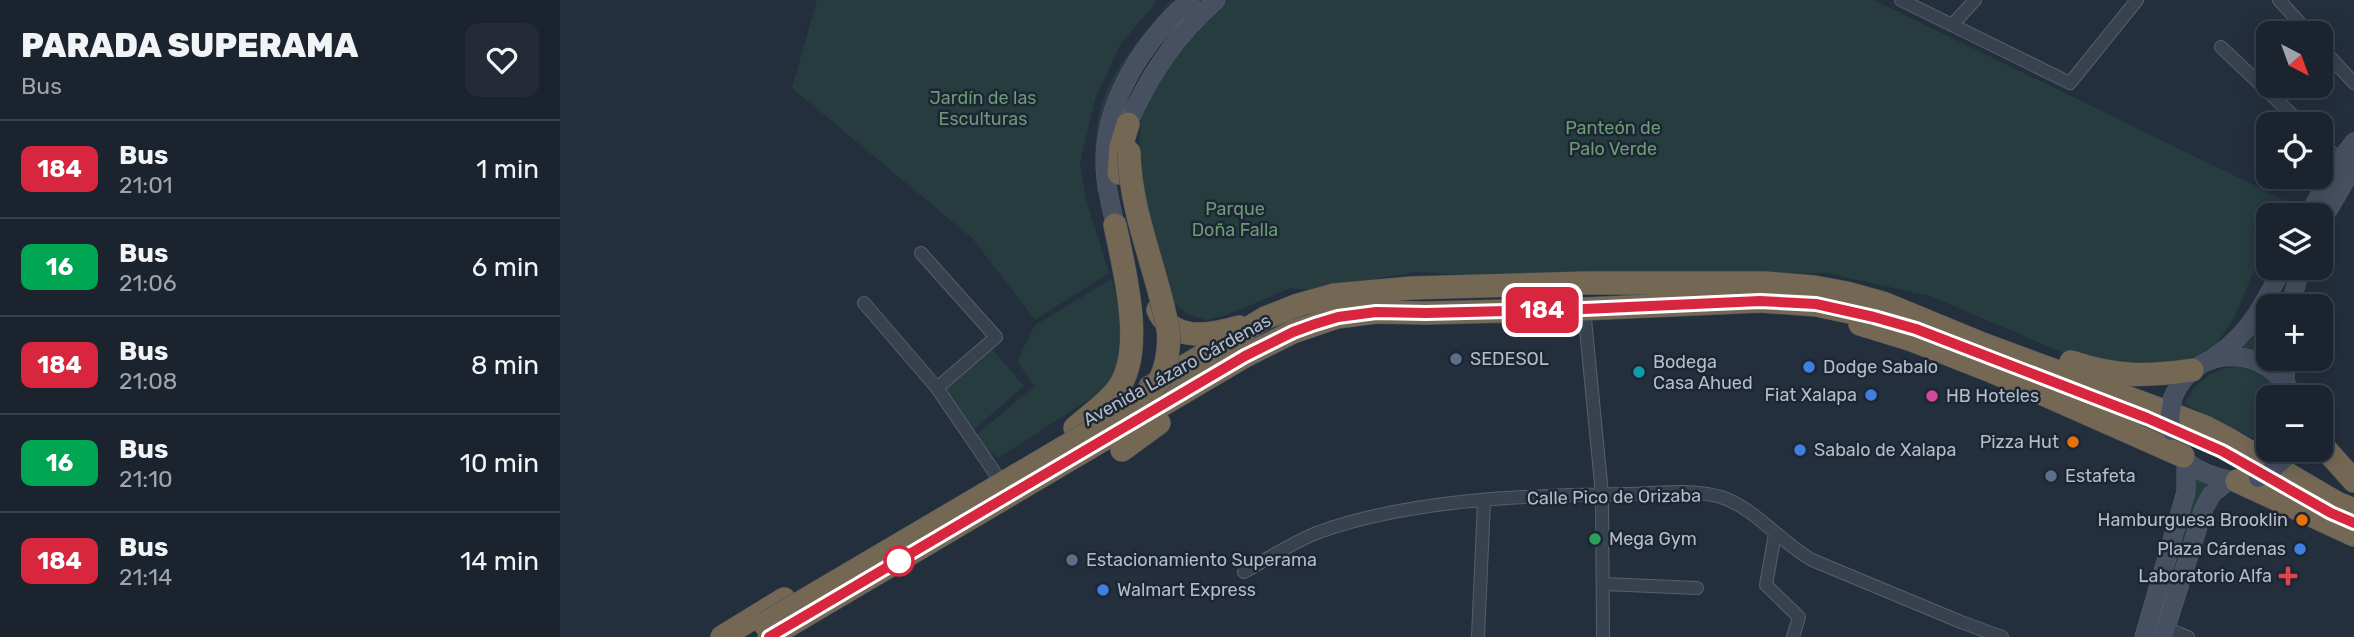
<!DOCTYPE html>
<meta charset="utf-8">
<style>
:root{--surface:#1b232e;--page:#242b36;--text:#f1f3f6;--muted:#a0a4aa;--line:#39404a}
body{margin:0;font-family:Rubik,sans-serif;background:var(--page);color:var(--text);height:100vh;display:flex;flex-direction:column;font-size:26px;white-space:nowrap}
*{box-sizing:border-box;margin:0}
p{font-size:23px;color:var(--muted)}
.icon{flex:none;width:38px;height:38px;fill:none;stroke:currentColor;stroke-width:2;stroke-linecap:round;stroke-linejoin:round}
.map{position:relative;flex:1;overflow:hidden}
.side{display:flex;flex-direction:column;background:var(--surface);width:560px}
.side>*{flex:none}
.badge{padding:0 14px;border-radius:10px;font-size:24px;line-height:46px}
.needle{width:46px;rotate:139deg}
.buttons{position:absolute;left:1696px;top:21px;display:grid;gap:14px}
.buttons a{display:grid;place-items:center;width:77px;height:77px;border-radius:14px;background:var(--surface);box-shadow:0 4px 18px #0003,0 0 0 2px var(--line);font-size:35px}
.map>.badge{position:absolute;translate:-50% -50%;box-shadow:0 0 0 4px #fff}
.round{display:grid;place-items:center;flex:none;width:74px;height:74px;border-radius:14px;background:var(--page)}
.overview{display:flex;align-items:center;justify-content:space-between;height:119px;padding:0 21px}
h1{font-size:33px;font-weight:800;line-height:52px}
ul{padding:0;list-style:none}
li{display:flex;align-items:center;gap:21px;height:98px;padding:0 21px;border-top:2px solid var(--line)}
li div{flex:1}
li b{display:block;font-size:26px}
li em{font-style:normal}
li .badge{min-width:77px;font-weight:700;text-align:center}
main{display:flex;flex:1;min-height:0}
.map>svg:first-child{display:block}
.green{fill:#263c3f}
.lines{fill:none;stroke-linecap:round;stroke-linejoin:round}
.street-casing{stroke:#565f6c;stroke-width:14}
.secondary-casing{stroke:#565f6c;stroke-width:19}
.highway-casing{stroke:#434c59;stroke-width:24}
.street{stroke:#38414e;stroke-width:12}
.secondary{stroke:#465061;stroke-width:18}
.highway{stroke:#746855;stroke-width:23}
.secondary-bridge-casing{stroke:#565f6c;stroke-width:19;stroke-linecap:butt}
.highway-bridge-casing{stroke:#434c59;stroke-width:24;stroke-linecap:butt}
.secondary-bridge{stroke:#465061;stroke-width:18}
.highway-bridge{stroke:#746855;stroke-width:23}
.line-casing{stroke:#fff;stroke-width:16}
.line{stroke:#d7263d;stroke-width:10}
.service-dot{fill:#5c6f8a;stroke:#1d2633;stroke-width:2.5}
.shop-dot{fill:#3f7fe0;stroke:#1d2633;stroke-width:2.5}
.culture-dot{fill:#0f9aa8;stroke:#1d2633;stroke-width:2.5}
.hotel-dot{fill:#d1479c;stroke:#1d2633;stroke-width:2.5}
.food-dot{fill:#e8710a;stroke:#1d2633;stroke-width:2.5}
.leisure-dot{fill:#2e9e5b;stroke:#1d2633;stroke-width:2.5}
.stop-dot{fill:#fff;stroke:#d7263d;stroke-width:3.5}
.health-dot{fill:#e0444e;stroke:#1d2633;stroke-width:2.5}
.labels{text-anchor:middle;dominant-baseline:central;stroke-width:5;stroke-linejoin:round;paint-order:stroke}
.park-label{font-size:18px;fill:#6b9a76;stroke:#1d2633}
.poi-label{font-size:18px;fill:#b4bcc9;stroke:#1d2633;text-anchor:start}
.street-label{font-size:18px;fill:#b4bcc9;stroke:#1d2633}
</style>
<main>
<section class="side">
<div class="overview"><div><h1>PARADA SUPERAMA</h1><p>Bus</p></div><a class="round"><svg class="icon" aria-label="heart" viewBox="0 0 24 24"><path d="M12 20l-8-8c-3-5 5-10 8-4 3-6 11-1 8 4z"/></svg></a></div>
<ul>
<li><span class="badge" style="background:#d7263d;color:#fff">184</span><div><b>Bus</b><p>21:01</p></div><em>1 min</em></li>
<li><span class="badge" style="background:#00a651;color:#fff">16</span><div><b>Bus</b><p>21:06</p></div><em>6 min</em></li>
<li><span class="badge" style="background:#d7263d;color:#fff">184</span><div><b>Bus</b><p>21:08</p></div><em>8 min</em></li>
<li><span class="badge" style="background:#00a651;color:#fff">16</span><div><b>Bus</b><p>21:10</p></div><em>10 min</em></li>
<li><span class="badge" style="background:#d7263d;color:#fff">184</span><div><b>Bus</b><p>21:14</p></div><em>14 min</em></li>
</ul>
</section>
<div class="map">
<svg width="1794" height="637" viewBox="0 0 1794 637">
<rect width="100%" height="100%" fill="#242f3e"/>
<!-- green -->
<path class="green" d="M257,0H594L596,2L560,45L535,99L520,163L525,196L549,273L475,320L412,238L232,88Z
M612,0L616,3L568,63L541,192H537C535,164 533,132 542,104C553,66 587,29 612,0Z
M668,0H1314L1724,200L1718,215H1708V238L1674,318L1652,351L1593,368L1518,359L1370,296L1266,273L950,278L856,272L749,290L731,288L666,315L646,320L627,314L615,304L606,289L577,174L581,117L590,96L625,38Z
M552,279L564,330V366L530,399L438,458L412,439L474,386L457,361L475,325Z
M1708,315V354L1682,348Z
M432,349L464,386L412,431L383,388Z
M1674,366C1696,370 1713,377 1723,397H1708V446L1625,404C1635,381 1651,371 1674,366Z
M1634,476L1649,485L1638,506L1596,637H1587Z"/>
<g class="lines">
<!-- street casing -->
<g class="street-casing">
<path id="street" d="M1341,0L1510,83L1577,0
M1719,0L1749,33
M1393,24L1415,0
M1760,46L1794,83
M1661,47L1742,124
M1760,142L1780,160
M361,253L436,337L377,388
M304,303L377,388L437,476
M1024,309L1042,494L1043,637
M1215,534L1206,585L1239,617L1233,637
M684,572C709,558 733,542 759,532C851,499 968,495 1065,494C1095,494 1132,488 1161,497C1195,508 1220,542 1252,560L1401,622L1442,637
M1044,584L1137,588
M1605,628L1628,637
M918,637L924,501"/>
</g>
<!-- secondary casing -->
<g class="secondary-casing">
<path id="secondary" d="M568,124C588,76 617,34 656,0
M1748,215L1780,160L1794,142
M1760,224L1794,166
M555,225C552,210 548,194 546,178C538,110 581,43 630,0
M1730,306L1741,268
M1656,356C1689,334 1705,303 1722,268
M1725,383L1726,359
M1613,397C1637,341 1708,345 1734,397
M1623,456C1631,471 1660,479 1676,481
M1584,637L1626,492V462
M1603,637L1644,508L1652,494L1669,480"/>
</g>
<!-- highway casing -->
<g class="highway-casing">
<path id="highway" d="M559,173L561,147L568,124
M598,310C613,343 651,335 679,327
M1300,324L1352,340L1431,371L1623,456
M1511,362C1556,377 1585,377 1632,370
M590,387L705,318L738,305L774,295L851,288L1026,283H1206L1254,287L1287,293L1323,303L1420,343L1596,408L1645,427L1668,439L1777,503L1794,510
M515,428C528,416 545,405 556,391C587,354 564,269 555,225
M1760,443L1794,481
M562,450L599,423
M1677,481L1794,535
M162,637L224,599
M209,637L685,356L733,332L777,317L816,312L866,313L1024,309L1200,301L1256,305L1323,319"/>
</g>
<!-- street -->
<use href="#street" class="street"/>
<!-- secondary -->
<use href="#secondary" class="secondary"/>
<!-- highway -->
<use href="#highway" class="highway"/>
<!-- secondary-bridge casing -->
<g class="secondary-bridge-casing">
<path id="secondary-bridge" d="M1611,431L1610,416L1613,397
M1698,478L1708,473L1726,457"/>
</g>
<!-- highway-bridge casing -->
<g class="highway-bridge-casing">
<path id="highway-bridge" d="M204,624L530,432C549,419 586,399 599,381C607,368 610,344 608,329C597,269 570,213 569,152"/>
</g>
<!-- secondary-bridge -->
<use href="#secondary-bridge" class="secondary-bridge"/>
<!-- highway-bridge -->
<use href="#highway-bridge" class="highway-bridge"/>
</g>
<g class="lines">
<!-- line casing -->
<g class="line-casing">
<path id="line" d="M209,637L685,356L733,332L755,324L778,317L816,312L866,313L1024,309L1200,301L1256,304L1314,317L1356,329L1587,418L1662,451L1771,513L1794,523"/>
</g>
<!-- line -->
<use href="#line" class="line"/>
</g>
<!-- markers -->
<g class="service-dot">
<circle cx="896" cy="359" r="7"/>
<circle cx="1491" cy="476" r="7"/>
<circle cx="512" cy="560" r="7"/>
</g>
<g class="shop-dot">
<circle cx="1249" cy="367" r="7"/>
<circle cx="1311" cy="395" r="7"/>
<circle cx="1240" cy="450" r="7"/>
<circle cx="1740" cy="549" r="7"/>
<circle cx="543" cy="590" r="7"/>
</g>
<circle class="culture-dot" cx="1079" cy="372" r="7"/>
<circle class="hotel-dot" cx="1372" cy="396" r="7"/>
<g class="food-dot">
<circle cx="1513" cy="442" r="7"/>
<circle cx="1742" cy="520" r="7"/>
</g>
<circle class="leisure-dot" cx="1035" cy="539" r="7"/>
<circle class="stop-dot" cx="339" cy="561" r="14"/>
<path class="health-dot" d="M1724.5 565.5h7v7h7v7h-7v7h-7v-7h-7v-7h7z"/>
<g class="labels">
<!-- park labels -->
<g class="park-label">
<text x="423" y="98">Jardín de las<tspan x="423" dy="21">Esculturas</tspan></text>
<text x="1053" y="128">Panteón de<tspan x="1053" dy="21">Palo Verde</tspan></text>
<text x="675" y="209">Parque<tspan x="675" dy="21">Doña Falla</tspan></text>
</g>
<!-- poi labels -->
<g class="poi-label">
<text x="910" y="359">SEDESOL</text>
<text x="1093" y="362">Bodega<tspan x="1093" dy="21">Casa Ahued</tspan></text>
<text x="1263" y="367">Dodge Sabalo</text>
<text x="1297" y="395" text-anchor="end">Fiat Xalapa</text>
<text x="1386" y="396">HB Hoteles</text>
<text x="1499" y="442" text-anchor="end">Pizza Hut</text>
<text x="1254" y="450">Sabalo de Xalapa</text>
<text x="1505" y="476">Estafeta</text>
<text x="1728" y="520" text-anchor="end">Hamburguesa Brooklin</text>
<text x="1049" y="539">Mega Gym</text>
<text x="1726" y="549" text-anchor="end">Plaza Cárdenas</text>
<text x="526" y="560">Estacionamiento Superama</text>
<text x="1712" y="576" text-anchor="end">Laboratorio Alfa</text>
<text x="557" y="590">Walmart Express</text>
</g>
<!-- street labels -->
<g class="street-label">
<text transform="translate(617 370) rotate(-29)">Avenida Lázaro Cárdenas</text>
<text transform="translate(1054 497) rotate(-1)">Calle Pico de Orizaba</text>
</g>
</g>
</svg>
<div class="buttons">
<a><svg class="needle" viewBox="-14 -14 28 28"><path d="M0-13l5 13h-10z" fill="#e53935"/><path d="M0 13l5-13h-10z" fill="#a0a4aa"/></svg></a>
<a><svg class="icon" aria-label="locate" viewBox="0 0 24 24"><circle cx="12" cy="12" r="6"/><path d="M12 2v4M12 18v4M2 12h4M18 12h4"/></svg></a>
<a><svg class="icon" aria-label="layers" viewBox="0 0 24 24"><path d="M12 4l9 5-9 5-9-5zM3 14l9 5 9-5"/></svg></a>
<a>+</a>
<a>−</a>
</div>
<b class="badge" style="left:982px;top:310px;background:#d7263d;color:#fff">184</b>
</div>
</main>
